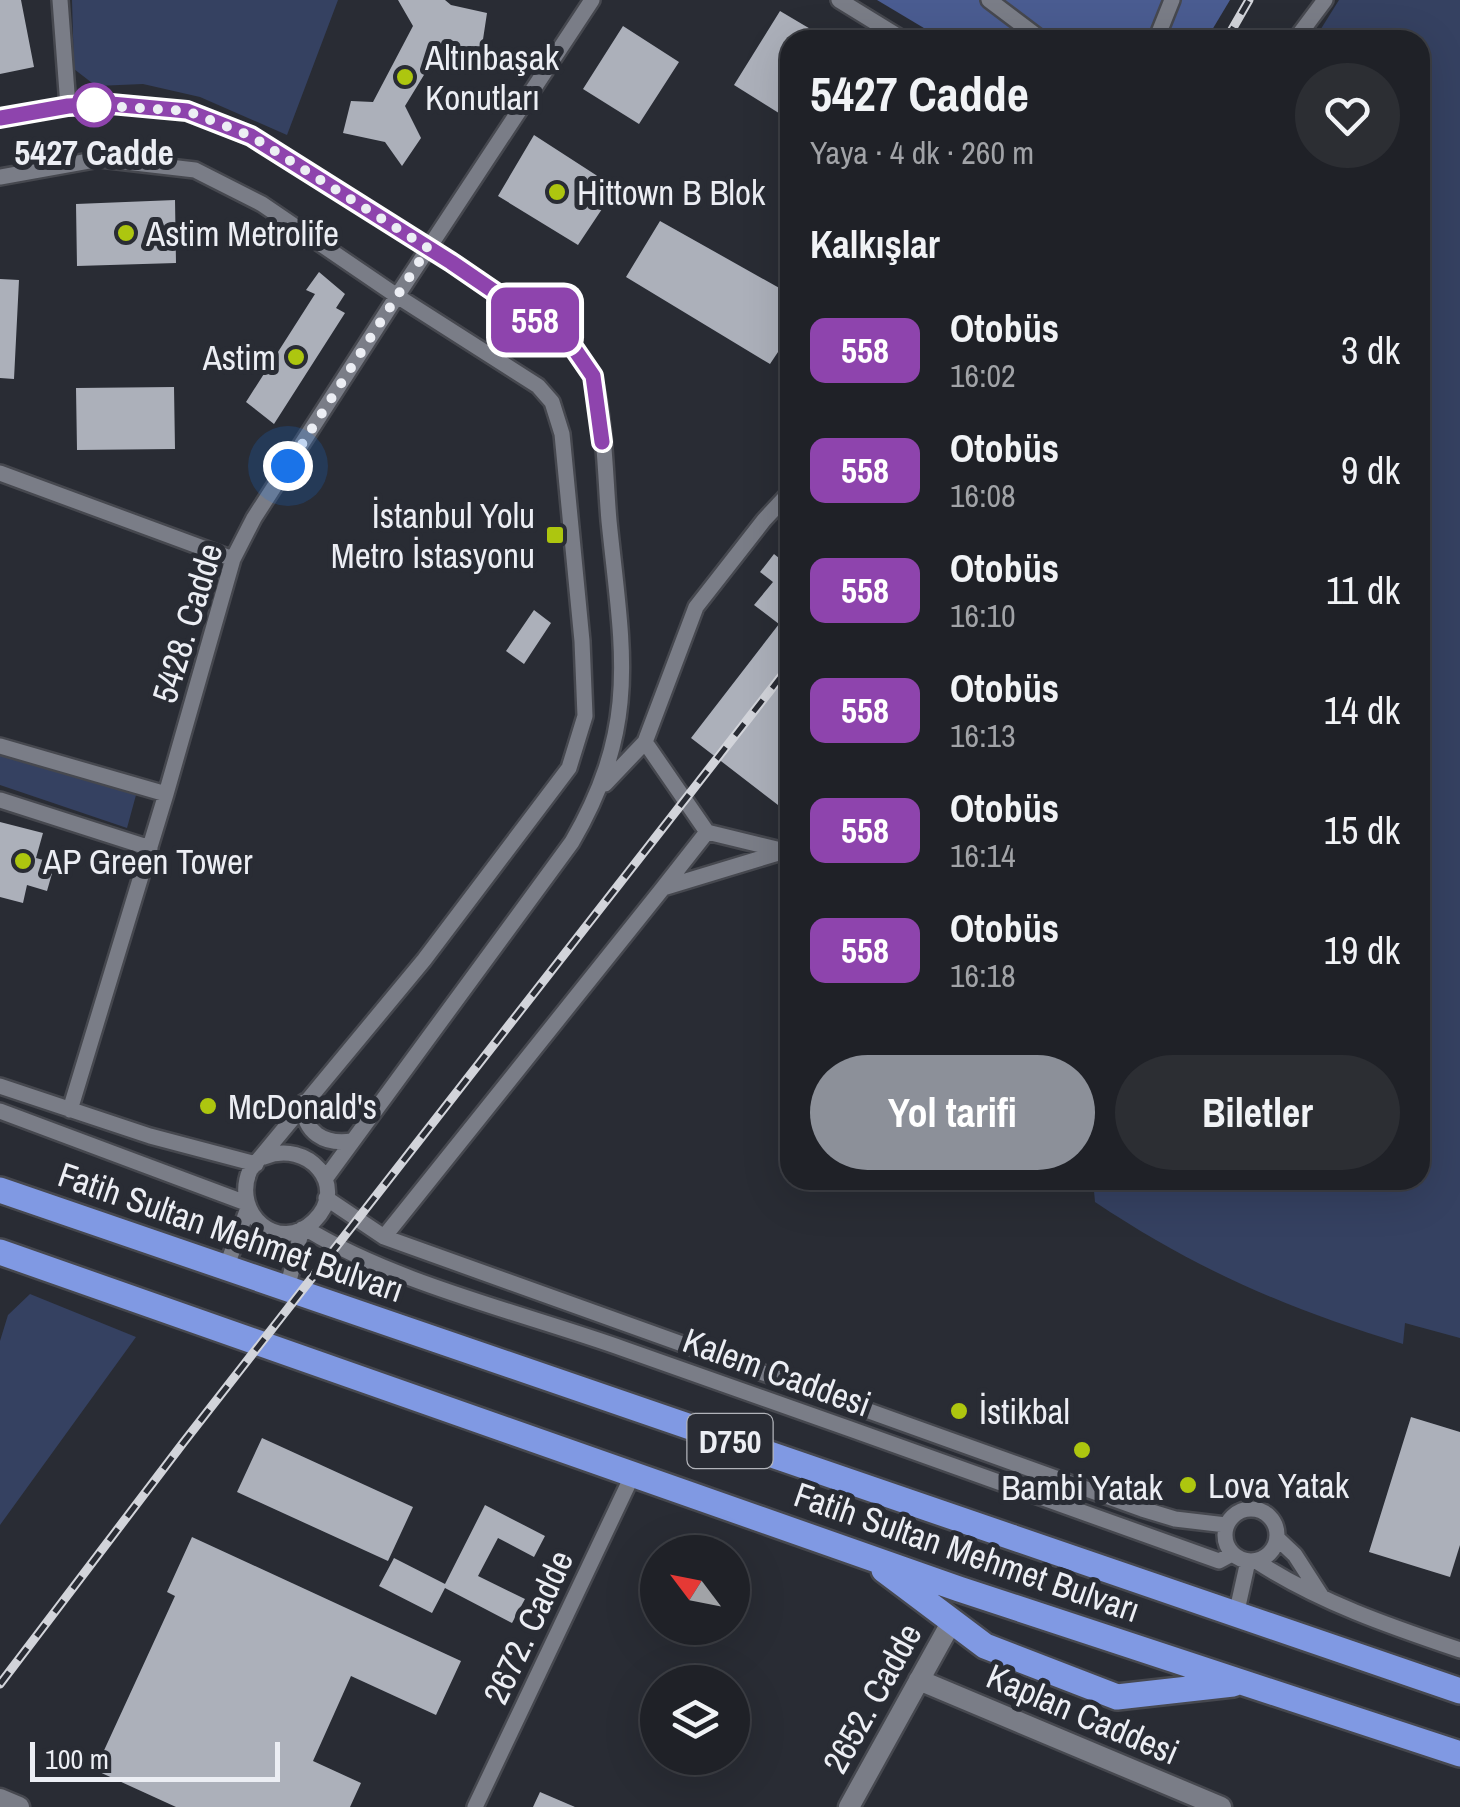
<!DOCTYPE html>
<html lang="tr">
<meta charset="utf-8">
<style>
:root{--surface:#1f2127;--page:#2c2e33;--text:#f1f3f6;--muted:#a1a3a7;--line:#3c3e44;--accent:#8c9099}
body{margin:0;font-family:"Archivo Narrow",sans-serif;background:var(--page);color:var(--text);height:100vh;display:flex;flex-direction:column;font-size:38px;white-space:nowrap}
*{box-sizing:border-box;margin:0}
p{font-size:32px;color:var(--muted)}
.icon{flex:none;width:55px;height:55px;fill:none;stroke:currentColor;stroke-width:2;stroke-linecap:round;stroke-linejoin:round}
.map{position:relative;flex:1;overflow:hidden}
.drawer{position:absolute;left:780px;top:30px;width:650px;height:1160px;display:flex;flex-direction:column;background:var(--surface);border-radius:30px;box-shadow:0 10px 40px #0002,0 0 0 2px var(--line)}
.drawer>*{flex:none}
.badge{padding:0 20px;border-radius:15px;font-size:35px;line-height:65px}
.needle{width:65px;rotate:302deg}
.fabs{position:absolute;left:640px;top:1535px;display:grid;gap:20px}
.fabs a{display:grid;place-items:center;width:110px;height:110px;border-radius:50%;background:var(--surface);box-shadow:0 10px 40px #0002,0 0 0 2px var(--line);font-size:50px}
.scale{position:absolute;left:30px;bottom:25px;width:250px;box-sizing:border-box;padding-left:10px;border:5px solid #eceef4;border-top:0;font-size:28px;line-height:35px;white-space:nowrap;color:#eceef4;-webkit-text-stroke:8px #292c34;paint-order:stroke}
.you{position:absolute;width:50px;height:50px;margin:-25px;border:8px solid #fff;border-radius:50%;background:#1a73e8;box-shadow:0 0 0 15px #1a73e833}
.map>.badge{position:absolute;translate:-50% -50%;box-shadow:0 0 0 5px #fff}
h2{padding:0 30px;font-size:38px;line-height:90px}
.round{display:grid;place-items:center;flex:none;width:105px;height:105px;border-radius:52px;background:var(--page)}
.summary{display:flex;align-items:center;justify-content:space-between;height:170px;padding:0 30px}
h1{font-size:48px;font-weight:700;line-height:75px}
.action{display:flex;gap:20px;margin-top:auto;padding:20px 30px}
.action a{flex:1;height:115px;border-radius:60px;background:var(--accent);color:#fff;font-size:40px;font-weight:700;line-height:115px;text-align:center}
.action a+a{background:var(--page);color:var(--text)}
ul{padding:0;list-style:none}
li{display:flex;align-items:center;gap:30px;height:120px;padding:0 30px}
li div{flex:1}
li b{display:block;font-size:38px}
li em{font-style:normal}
li .badge{min-width:110px;font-weight:700;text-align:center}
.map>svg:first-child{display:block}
.green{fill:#354161}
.forest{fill:#4a5c91}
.building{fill:#acb0ba}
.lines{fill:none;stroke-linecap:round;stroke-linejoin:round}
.minor-casing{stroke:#46484f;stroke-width:20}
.tertiary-casing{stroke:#46484f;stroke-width:25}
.trunk-casing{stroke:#46484f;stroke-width:30}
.minor{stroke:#7a7d87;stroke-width:15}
.tertiary{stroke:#7a7d87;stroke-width:20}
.trunk{stroke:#8099e3;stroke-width:25}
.rail-casing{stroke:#d2d4da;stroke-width:9}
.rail{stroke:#292c34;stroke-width:5;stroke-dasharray:15;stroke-linecap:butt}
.line-casing{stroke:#fff;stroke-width:22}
.line{stroke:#8e44ad;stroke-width:15}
.walk{stroke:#eceef4;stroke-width:10;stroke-dasharray:0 18}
.poi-dot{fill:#adc60f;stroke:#292c34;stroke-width:4}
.stop-dot{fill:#fff;stroke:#8e44ad;stroke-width:5}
.labels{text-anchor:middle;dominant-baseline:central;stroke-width:10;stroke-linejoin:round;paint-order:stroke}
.shield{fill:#292c34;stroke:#b2b4ba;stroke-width:2.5}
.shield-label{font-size:32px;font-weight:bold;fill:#eceef4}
.poi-label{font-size:35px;fill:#eceef4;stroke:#292c34;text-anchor:start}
.stop-label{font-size:35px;font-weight:bold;fill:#eceef4;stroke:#292c34}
.street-label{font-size:35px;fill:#eceef4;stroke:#292c34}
</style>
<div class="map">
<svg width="1460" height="1807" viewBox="0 0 1460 1807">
<rect width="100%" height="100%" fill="#292c34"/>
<!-- green -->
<path class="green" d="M72,0H338L287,135L200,97L143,84L96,86L74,69Z
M1339,0H1460V1338L1405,1323L1403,1344C1286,1308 1197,1270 1095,1202L1093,1180H1420V40H1314Z
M0,750L136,795L127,828L0,785Z
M30,1294L136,1337L0,1525V1341L8,1315Z"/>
<!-- forest -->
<path class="forest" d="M877,0H1230L1206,40H944Z"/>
<!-- building -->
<path class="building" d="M0,0H21L34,67L0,74Z
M398,0H445L451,5L487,13L482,46L438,52L405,106L421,138L402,166L385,142L343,133L351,101L373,102L413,26Z
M780,11L829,40H790V120L734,85Z
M623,26L679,62L639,124L583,89Z
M534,135L616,188L578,245L498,196Z
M175,200L176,263L77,266L76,204Z
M660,221L790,294V334L770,364L626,277Z
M319,272L345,294L336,308L345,313L274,424L246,402L315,294L306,290Z
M0,279L19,280L14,379L0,378Z
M174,387L175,449L77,450L76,388Z
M774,554L790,567V789L778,805L691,738L779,624L754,605L773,582L760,572Z
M534,610L551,623L524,664L506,651Z
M0,822L43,833L36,858L55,863L47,891L27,885L23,903L0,897Z
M1411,1417L1460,1432V1545L1450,1577L1369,1552Z
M262,1438L413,1507L388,1561L237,1492Z
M485,1505L545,1536L534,1557L498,1538L478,1576L525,1599L512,1623L445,1588L432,1613L379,1586L394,1558L445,1584Z
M192,1537L461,1661L436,1715L351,1676L313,1761L361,1783L350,1807H176L95,1770L175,1596L167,1592Z
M991,1667L1022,1679L1016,1694L985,1682Z
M540,1792L575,1807H533Z"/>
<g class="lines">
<!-- minor casing -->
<g class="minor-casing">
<path id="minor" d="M60,0L68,106
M839,0L904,40
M989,0L1042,40
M1156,40L1172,0
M1295,40L1325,0
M0,118L68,106L111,104L187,111L251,137L451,262L571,344L593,376C605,422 605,474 609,521C622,649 641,723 572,842L325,1179
M0,177L100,159L195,170L262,204L397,296L538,386L552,402L562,434L582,641L585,716L569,768L424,960L250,1170C231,1214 279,1255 314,1221C350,1186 308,1139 264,1157
M0,473L233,559
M645,742L707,832L663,888
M0,746L166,794
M605,784L645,742L696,607L764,520L790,492
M0,800L150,848
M707,832L781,850
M0,1086L150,1136L256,1164
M304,1102C302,1133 325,1145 352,1141
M70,1110L166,794L233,559L254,518L397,296L592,0
M0,1111L246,1203
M326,1198L384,1237L1142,1509L1175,1519L1226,1525
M305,1228C394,1283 523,1313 624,1349C823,1418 1020,1491 1219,1561L1232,1554
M384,1237L663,888L785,851
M226,1268L248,1208
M287,1289L302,1229
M1225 1535a26 26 0 1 1 52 0a26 26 0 1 1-52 0Z
M1277,1538L1295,1555L1322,1597
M1256,1561C1319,1602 1389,1626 1460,1650
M1236,1615L1248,1561
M475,1807L634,1472"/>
</g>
<!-- tertiary casing -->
<g class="tertiary-casing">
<path id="tertiary" d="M919,1680L1221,1807
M0,1799L19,1807
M849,1807L952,1621"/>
</g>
<!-- trunk casing -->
<g class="trunk-casing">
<path id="trunk" d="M0,1190L1460,1691
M0,1252L959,1589L1460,1754
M884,1570L985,1646L1117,1697L1233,1684"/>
</g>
<!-- minor -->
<use href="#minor" class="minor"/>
<!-- tertiary -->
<use href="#tertiary" class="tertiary"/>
<!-- trunk -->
<use href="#trunk" class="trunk"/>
<!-- rail casing -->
<g class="rail-casing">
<path id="rail" d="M1226,40L1249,0
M0,1684L183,1443L790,665"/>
</g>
<!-- rail -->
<use href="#rail" class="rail"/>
</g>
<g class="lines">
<!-- line casing -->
<g class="line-casing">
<path id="line" d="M0,118L68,106L111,104L187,111L251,136L451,262L571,344L593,376L602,442"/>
</g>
<!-- line -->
<use href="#line" class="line"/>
<!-- walk -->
<path class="walk" d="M94,105H90L187,111L251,136L428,248L288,466"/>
</g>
<!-- markers -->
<g class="poi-dot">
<circle cx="405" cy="77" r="10"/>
<circle cx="557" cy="192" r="10"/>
<circle cx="126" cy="233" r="10"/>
<circle cx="296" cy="357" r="10"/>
<rect x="545" y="525" width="20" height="20" rx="5"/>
<circle cx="23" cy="861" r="10"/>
<circle cx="208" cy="1106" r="10"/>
<circle cx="959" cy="1411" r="10"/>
<circle cx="1082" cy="1450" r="10"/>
<circle cx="1188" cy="1485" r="10"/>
</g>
<circle class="stop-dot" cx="94" cy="105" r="20"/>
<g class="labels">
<!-- shield labels -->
<rect class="shield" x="687.5" y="1414" width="85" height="54" rx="8"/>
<g class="shield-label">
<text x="730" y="1441">D750</text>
</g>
<!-- poi labels -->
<g class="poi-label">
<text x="425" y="57">Altınbaşak<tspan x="425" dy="40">Konutları</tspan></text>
<text x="577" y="192">Hittown B Blok</text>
<text x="146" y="233">Astim Metrolife</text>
<text x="276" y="357" text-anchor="end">Astim</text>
<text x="535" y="515" text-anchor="end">İstanbul Yolu<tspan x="535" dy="40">Metro İstasyonu</tspan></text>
<text x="43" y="861">AP Green Tower</text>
<text x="228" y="1106">McDonald's</text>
<text x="979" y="1411">İstikbal</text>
<text x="1208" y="1485">Lova Yatak</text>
<text x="1082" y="1487" text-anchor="middle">Bambi Yatak</text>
</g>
<!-- stop labels -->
<g class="stop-label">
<text x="94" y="152">5427 Cadde</text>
</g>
<!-- street labels -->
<g class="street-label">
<text transform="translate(187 623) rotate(-73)">5428. Cadde</text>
<text transform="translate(231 1232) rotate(19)">Fatih Sultan Mehmet Bulvarı</text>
<text transform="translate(777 1372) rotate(20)">Kalem Caddesi</text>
<text transform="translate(967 1552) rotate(19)">Fatih Sultan Mehmet Bulvarı</text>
<text transform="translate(528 1627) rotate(-65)">2672. Cadde</text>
<text transform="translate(872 1698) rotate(-61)">2652. Cadde</text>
<text transform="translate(1083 1714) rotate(23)">Kaplan Caddesi</text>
</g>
</g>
</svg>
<div class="fabs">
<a><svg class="needle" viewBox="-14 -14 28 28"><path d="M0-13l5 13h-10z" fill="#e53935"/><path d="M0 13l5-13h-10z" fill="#a1a3a7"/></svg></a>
<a><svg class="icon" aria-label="layers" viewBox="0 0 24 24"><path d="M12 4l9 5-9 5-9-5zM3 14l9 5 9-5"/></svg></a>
</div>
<div class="scale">100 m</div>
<div class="you" style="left:288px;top:466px"></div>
<b class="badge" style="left:535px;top:320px;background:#8e44ad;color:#fff">558</b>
<section class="drawer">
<div class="summary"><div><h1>5427 Cadde</h1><p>Yaya · 4 dk · 260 m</p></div><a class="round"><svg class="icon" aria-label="heart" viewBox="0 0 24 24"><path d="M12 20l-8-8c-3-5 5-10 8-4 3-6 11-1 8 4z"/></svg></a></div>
<h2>Kalkışlar</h2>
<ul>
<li><span class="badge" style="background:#8e44ad;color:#fff">558</span><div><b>Otobüs</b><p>16:02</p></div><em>3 dk</em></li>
<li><span class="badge" style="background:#8e44ad;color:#fff">558</span><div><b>Otobüs</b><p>16:08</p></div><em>9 dk</em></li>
<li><span class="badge" style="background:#8e44ad;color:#fff">558</span><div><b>Otobüs</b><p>16:10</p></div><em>11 dk</em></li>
<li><span class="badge" style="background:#8e44ad;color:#fff">558</span><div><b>Otobüs</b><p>16:13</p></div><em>14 dk</em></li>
<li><span class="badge" style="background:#8e44ad;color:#fff">558</span><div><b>Otobüs</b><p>16:14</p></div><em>15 dk</em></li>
<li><span class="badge" style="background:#8e44ad;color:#fff">558</span><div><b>Otobüs</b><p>16:18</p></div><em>19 dk</em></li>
</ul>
<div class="action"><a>Yol tarifi</a><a>Biletler</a></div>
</section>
</div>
